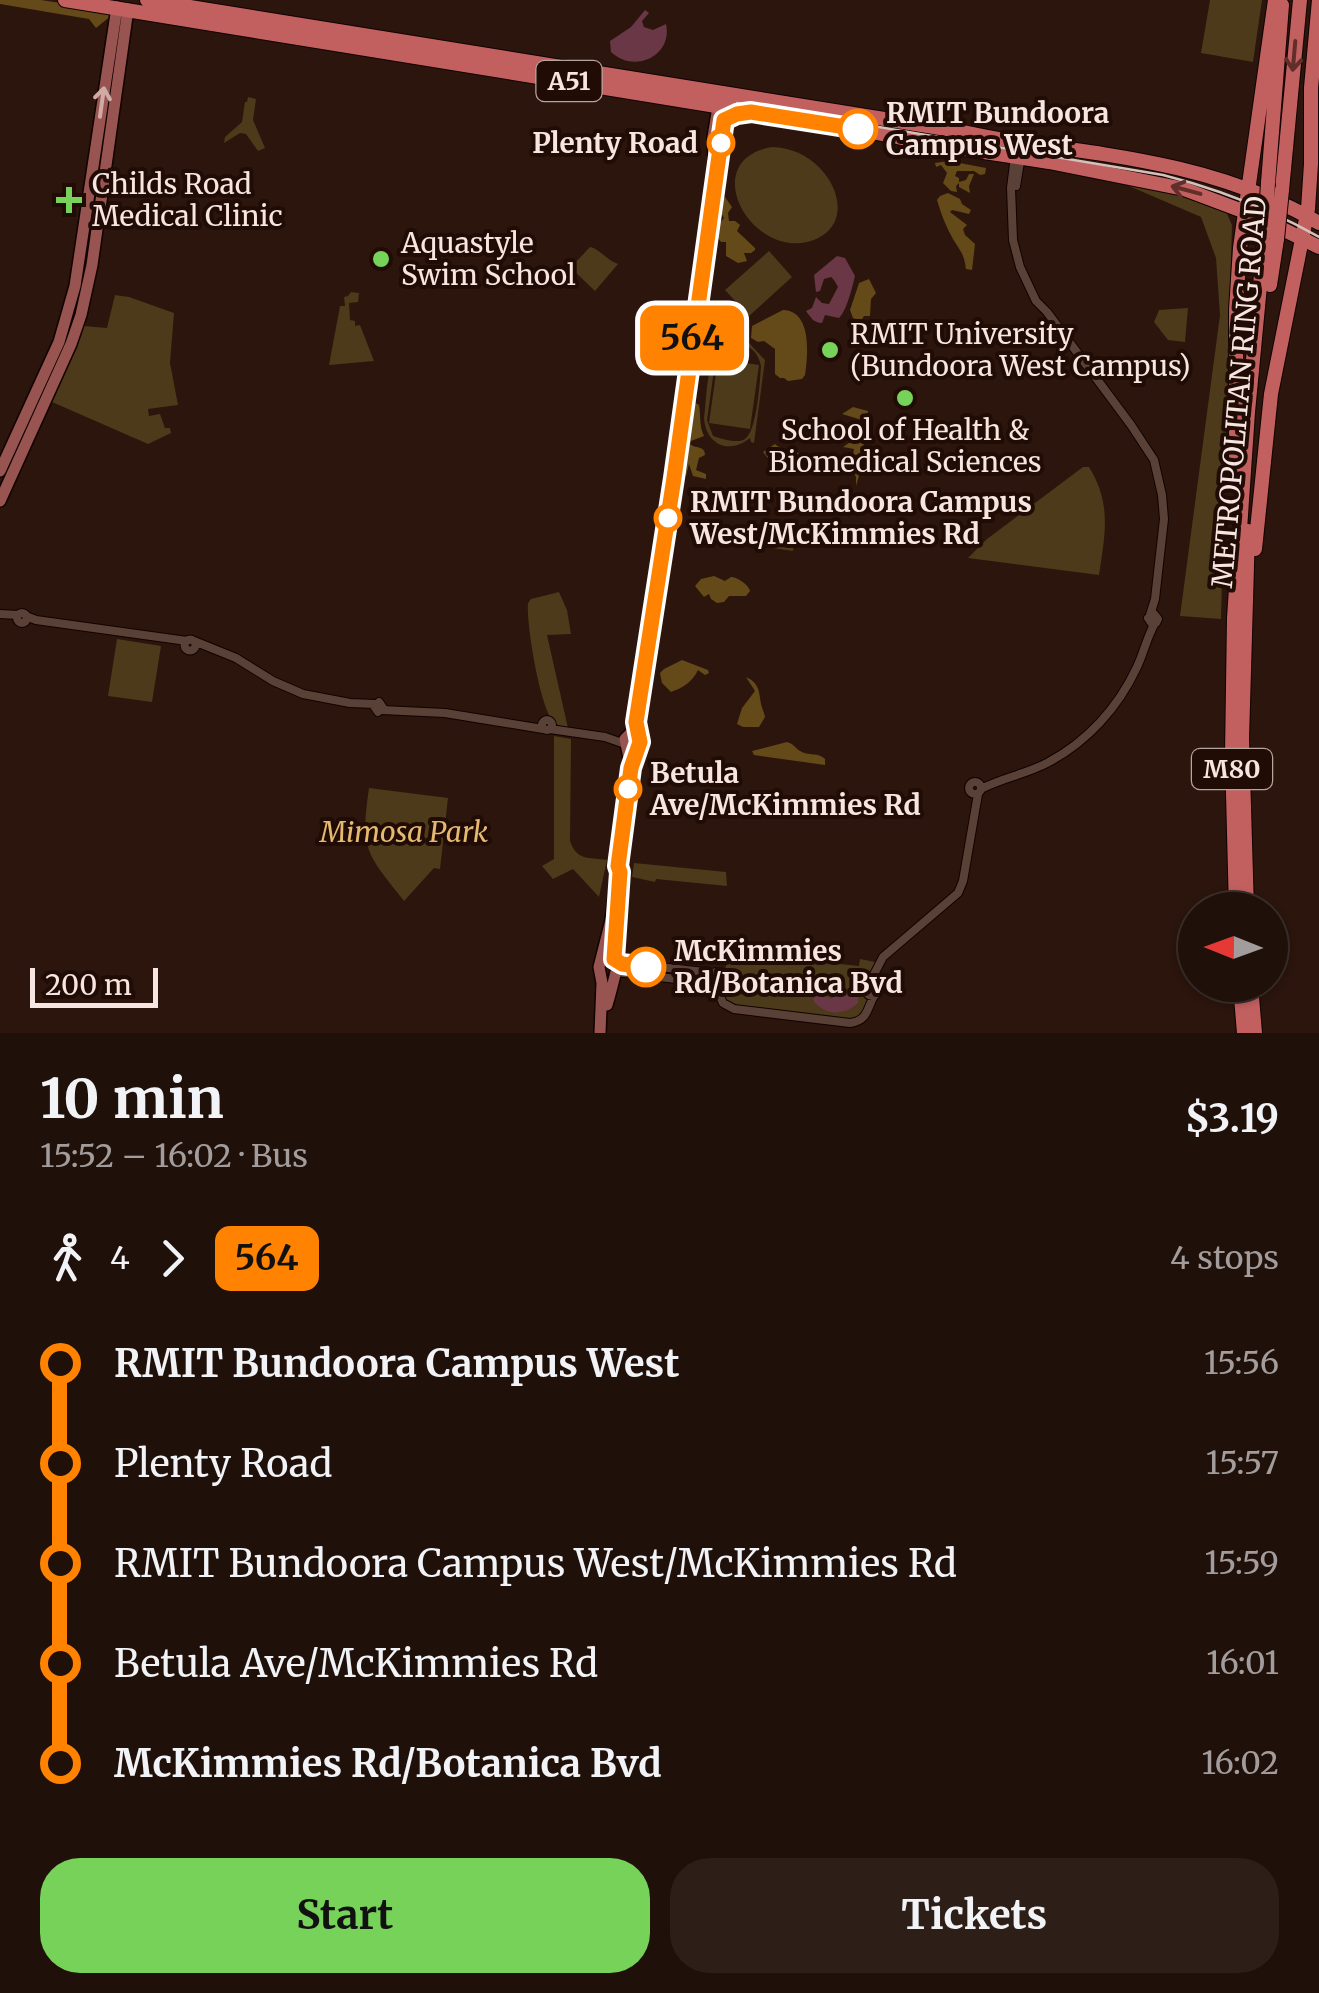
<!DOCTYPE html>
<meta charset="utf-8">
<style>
:root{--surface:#20100a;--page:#2d1e18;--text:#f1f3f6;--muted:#a29d9c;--line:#3d302b;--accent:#77d259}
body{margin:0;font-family:Merriweather,serif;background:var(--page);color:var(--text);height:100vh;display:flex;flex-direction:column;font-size:38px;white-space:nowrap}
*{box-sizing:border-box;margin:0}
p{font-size:32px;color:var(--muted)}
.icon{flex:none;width:55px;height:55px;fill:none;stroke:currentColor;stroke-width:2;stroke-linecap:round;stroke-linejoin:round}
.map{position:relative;height:1033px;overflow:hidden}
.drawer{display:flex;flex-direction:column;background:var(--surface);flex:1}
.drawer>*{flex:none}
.badge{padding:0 20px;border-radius:15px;font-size:35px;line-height:65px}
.needle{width:65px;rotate:271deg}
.fabs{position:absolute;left:1178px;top:892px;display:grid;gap:20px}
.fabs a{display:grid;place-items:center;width:110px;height:110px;border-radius:50%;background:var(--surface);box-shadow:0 2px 8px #0004,0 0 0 2px var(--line);font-size:50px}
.scale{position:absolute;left:30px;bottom:25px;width:128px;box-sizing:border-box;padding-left:10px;border:5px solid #f6e5e0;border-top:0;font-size:28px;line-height:35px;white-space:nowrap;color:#f6e5e0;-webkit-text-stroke:8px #210c05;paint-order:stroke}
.map>.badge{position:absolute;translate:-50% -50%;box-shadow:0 0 0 5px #fff}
.legs{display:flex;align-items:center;gap:15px;height:110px;padding:0 40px;font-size:32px}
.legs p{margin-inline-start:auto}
.overview{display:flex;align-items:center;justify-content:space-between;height:170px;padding:0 40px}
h1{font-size:55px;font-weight:700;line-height:75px}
.action{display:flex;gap:20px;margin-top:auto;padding:20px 40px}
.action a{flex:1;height:115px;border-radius:40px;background:var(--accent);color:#111;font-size:40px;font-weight:700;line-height:115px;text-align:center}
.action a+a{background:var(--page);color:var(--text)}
ul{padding:0 40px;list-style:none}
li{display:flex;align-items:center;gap:35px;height:100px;font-size:38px}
li i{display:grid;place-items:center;width:15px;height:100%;margin:0 12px;background:currentColor}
li i::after{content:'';width:25px;height:25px;margin:-12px;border:8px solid;border-radius:50%;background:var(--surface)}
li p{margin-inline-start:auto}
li:first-child i{background:linear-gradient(#0000 50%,currentColor 0)}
li:last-child i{background:linear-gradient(currentColor 50%,#0000 0)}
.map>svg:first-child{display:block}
.green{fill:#4c3a1a;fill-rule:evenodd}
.forest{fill:#654a19}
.water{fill:#6a3746}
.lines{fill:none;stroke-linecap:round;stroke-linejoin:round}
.minor-casing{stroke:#120200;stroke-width:10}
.major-casing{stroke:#120200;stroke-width:14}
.highway-casing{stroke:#120200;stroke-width:16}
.minor{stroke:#5a4137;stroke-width:8}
.major{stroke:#985450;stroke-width:11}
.highway{stroke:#c26060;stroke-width:14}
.tram{stroke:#d3c1bb;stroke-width:2.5}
.highway-bridge-casing{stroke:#120200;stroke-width:16;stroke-linecap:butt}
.highway-bridge{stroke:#c26060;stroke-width:14}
.oneway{stroke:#612e29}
.oneway2{stroke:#d0aba6}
.line-1-casing{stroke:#fff;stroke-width:22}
.line-1{stroke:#ff8200;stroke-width:15}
.stop-1-dot{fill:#fff;stroke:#ff8200;stroke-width:5}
.poi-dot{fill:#77d259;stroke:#210c05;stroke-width:4}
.labels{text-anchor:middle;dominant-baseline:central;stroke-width:8;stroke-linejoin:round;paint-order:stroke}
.shield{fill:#210c05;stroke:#b6a49e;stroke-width:2.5}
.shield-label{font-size:25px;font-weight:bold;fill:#f6e5e0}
.stop-label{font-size:28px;font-weight:bold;fill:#f6e5e0;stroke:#210c05;text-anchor:start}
.poi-label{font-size:28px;fill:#f6e5e0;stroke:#210c05;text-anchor:start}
.street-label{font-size:28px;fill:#f6e5e0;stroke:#210c05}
.park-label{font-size:28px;font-style:italic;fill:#e5ba70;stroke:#210c05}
</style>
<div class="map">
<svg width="1319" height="1033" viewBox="0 0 1319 1033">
<rect width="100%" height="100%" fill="#2b150d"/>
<!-- green -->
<path class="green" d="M1210,0H1262L1253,62L1201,53Z
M248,97L256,99L253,120L265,148L258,151L246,134L240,133L224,143L225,137L242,122L245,102H247Z
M772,147C832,148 866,228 807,242C748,255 698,160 772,147Z
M1122,183L1163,188L1224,207L1232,225L1221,619L1180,616L1220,315L1216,258L1201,217Z
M590,247C600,249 606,260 618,264L595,291L573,270V265Z
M769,251L792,277L749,316L725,290Z
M351,292L359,293L358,302L349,303L350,320L355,321V326L360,325L374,361L329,365L340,306H345L344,297L348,296Z
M115,295L129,297L174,313L170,363L178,405L148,409L149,416L160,414L165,428H170L171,433L148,444L52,402L84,326L107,328Z
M1188,308L1185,342L1168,340L1154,322L1159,310Z
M732,341L749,343L765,360L754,443L751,442L750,438C729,455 706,445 704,418C708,392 704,353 732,341ZM735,344C749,344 758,351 761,366C760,381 757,431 745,439C737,444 722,439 713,436L707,420L715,363L723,349Z
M718,359L759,365L750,429L709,423Z
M1083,467H1089C1112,504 1105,535 1099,575L968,558L987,539Z
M761,525L796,530L793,551L758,546Z
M559,592L567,610L571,634L547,635L568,728C562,726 558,726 553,721C540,707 526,624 528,603L531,599Z
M117,639L161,646L152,702L108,696Z
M554,736L571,739L570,841C577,861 588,857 607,860L599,897L573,869L553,879L542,866L554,859Z
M369,788L448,798L440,869L434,868L404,901C366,853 360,850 369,788Z
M634,863L726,872L727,886L656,879L655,882L632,877Z
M734,951C751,955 767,956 784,957C810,959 834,964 859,966L860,959L875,962L865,990L868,1002L860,1018L849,1020L728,1004L722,995C722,990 724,986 725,982C726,969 724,960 734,951Z"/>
<!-- forest -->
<path class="forest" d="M0,0H41L112,11V15L96,28L89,19L0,4Z
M949,161L986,168L985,174L980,175L974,171H957L955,176L959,178V182L966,180L969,174H974L969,186L970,193L959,187V183L956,186L957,192L951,191L943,183L947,173L941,165L936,167L935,163Z
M948,193L960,199L962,204L971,210L969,214L952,210L950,212L967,225L963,229L965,235L975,244L972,270L966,269C964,254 961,252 953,239C946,227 941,214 937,200L940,196Z
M725,197L732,207L728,213L729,221H735L740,225L737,231L755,248V250L751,253H744L747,261L738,263L726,256V242H721L718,238V225L724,218L719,210L722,198Z
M869,279L876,293L871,299L870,316H864L861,321L853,318L850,310L859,283Z
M783,310C812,311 808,354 805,375L802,379L788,381L784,378H780L775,374V349L764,341L758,342L751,338L752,326Z
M694,402L699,405C701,416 699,426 704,436L691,441L690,444C695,449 705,445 705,455L699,458L696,470L706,474V479L693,476L689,464L686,476H681L692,403Z
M853,407L868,411C863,437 864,462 856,486V477L852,468C841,470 828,472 821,462L822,453L836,454L844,462L853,455L854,449L843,447L859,436L862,420L842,414Z
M775,444C790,457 808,447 818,465L814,468C813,468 800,462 799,462C781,462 779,472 763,452Z
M714,576L725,581L731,577C737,577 749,585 750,591L746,596H729L724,602L717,603L711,599L709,594L704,597L695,586L701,579Z
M682,660L708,670L709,673L705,675L698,670C693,681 683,688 671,692L662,683L660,673L664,669Z
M746,677C759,683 759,691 761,704C762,708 764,712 765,717L759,727H743L737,724L742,708L755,691Z
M787,742C795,744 795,749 802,752C811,756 817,752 825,759V765L754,755L752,751Z"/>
<!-- water -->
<path class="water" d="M645,10L649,13L642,21L644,27L653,30L666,24C673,56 634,74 611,52L610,41L631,27Z
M837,256L845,258L855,276C852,288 847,310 839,318L825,315L822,323C814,323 811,318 806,311L812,308L816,297L822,303L829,304L838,287L834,280L831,277L824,279L820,291L816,292L814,275Z
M817,990L831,999L840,994L853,993L858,997V1003C844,1016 824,1016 813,1000Z"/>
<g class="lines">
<!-- minor casing -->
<g class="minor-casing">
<path id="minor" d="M1015,156L1011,188L1013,240L1020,267L1036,301L1047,312L1131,425L1154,460L1162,495L1164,519L1155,599L1150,615
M1016,186L1021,156
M17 618a5 5 0 1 1 10 0a5 5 0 1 1-10 0Z
M0,614L18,615
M1154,614L1158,619L1156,623L1152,624L1148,618Z
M26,616L36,620L187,641
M184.5 645a5.5 5.5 0 1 1 11 0a5.5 5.5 0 1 1-11 0Z
M194,641L236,658L273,681L303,694L350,703L375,704
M379,702L383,708L378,712L374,706Z
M382,710L445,713L543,729
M542 725a5 5 0 1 1 10 0a5 5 0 1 1-10 0Z
M550,729L605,737L625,744
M969 788a6 6 0 1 1 12 0a6 6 0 1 1-12 0Z
M981,789C1002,778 1026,774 1047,763C1087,742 1118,708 1137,667C1144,652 1147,637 1155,623
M616,962L713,973
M710 979a7 7 0 1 1 14 0a7 7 0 1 1-14 0Z
M616,972L711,983
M866 990a6 6 0 1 1 12 0a6 6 0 1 1-12 0Z
M869,984L883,957L958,893L963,881L978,794
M715,986L723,1003L734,1009L850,1023C868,1021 867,1008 874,996"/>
</g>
<!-- major casing -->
<g class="major-casing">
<path id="major" d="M714,158L713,137L718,107
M0,471L59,342L75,286L117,7
M0,501L71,344L81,315L92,265L128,9
M638,736L636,724L675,468L725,108
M627,747L634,748L638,745L640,740L637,735L631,733L625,739L630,763
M614,959L615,929
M607,1005C609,998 618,966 617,963C616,960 613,959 612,958
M600,1033L602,983L599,967L611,920L631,768L637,747"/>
</g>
<!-- highway casing -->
<g class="highway-casing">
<path id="highway" d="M65,0L857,129L931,144L1049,162L1184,189L1256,216L1319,247
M147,0L934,127C962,131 989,138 1017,142C1122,156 1226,168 1319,223
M1268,183L1282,5
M1282,190L1300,0
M1270,285L1277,239
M1236,468V310L1240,248L1275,0
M1255,549L1271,394L1308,209L1311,164V88L1319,0
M1236,910L1232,754L1234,618L1248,412L1265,233
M1247,910L1242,739L1248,531
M1240,985L1244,1033
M1251,985L1255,1033"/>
</g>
<!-- minor -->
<use href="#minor" class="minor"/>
<!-- major -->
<use href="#major" class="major"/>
<!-- highway -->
<use href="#highway" class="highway"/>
<!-- tram -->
<path class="tram" d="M737,103L1163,175C1218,189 1270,209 1319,237"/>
<!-- highway-bridge casing -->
<g class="highway-bridge-casing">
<path id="highway-bridge" d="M1265,233L1268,183
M1277,239L1282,190"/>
</g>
<!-- highway-bridge -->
<use href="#highway-bridge" class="highway-bridge"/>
</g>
<!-- one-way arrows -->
<defs><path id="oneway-shaft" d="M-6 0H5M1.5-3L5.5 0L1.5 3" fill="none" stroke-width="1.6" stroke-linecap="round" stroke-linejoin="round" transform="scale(2.5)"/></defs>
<g class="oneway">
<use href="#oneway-shaft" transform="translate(1294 56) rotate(95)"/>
<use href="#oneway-shaft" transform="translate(1186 190) rotate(-165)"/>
</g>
<use class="oneway2" href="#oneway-shaft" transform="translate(102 102) rotate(-82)"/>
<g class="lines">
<!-- line-1 casing -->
<g class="line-1-casing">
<path id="line-1" d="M646,967L622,964L614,959L620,872L618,866L631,768L640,742L636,722L674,478L724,120L737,114L751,112L858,129"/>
</g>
<!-- line-1 -->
<use href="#line-1" class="line-1"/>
</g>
<!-- markers -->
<g class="stop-1-dot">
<circle cx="858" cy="129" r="18"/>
<circle cx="721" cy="143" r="12"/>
<circle cx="668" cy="518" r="12"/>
<circle cx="628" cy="789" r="12"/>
<circle cx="646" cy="967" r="18"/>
</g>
<g class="poi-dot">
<path d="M64 185h10v10h10v10h-10v10h-10v-10h-10v-10h10z"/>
<circle cx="381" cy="259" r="10"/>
<circle cx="830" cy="350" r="10"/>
<circle cx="905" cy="398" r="10"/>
</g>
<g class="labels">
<!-- shield labels -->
<g class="shield">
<rect x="536.5" y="61" width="65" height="40" rx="8"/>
<rect x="1192" y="749" width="80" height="40" rx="8"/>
</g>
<g class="shield-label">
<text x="569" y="81">A51</text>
<text x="1232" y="769">M80</text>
</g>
<!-- stop labels -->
<g class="stop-label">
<text x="886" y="113">RMIT Bundoora<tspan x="886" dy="32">Campus West</tspan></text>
<text x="698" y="143" text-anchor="end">Plenty Road</text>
<text x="690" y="502">RMIT Bundoora Campus<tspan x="690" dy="32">West/McKimmies Rd</tspan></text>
<text x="650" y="773">Betula<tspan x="650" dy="32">Ave/McKimmies Rd</tspan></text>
<text x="674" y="951">McKimmies<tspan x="674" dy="32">Rd/Botanica Bvd</tspan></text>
</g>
<!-- poi labels -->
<g class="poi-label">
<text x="92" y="184">Childs Road<tspan x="92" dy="32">Medical Clinic</tspan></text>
<text x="401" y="243">Aquastyle<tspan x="401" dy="32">Swim School</tspan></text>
<text x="850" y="334">RMIT University<tspan x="850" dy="32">(Bundoora West Campus)</tspan></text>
<text x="905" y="430" text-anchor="middle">School of Health &amp;<tspan x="905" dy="32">Biomedical Sciences</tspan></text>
</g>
<!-- street labels -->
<g class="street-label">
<text transform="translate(1239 392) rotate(-85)">METROPOLITAN RING ROAD</text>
</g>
<!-- park labels -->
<g class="park-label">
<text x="404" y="832">Mimosa Park</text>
</g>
</g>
</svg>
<div class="fabs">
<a><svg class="needle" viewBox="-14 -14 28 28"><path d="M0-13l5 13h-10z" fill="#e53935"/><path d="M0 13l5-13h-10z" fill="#a29d9c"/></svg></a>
</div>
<div class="scale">200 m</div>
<b class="badge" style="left:692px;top:338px;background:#ff8200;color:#111">564</b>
</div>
<section class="drawer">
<div class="overview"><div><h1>10 min</h1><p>15:52 – 16:02 · Bus</p></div><b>$3.19</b></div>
<div class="legs"><svg class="icon" aria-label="walk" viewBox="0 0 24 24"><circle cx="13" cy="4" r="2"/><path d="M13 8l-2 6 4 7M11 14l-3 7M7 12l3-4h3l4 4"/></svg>4<svg class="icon" aria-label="forward" viewBox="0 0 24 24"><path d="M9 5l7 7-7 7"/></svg><b class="badge" style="background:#ff8200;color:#111">564</b><p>4 stops</p></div>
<ul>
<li><i style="color:#ff8200"></i><b>RMIT Bundoora Campus West</b><p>15:56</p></li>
<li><i style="color:#ff8200"></i><span>Plenty Road</span><p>15:57</p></li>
<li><i style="color:#ff8200"></i><span>RMIT Bundoora Campus West/McKimmies Rd</span><p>15:59</p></li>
<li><i style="color:#ff8200"></i><span>Betula Ave/McKimmies Rd</span><p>16:01</p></li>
<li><i style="color:#ff8200"></i><b>McKimmies Rd/Botanica Bvd</b><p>16:02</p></li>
</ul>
<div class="action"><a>Start</a><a>Tickets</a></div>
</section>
